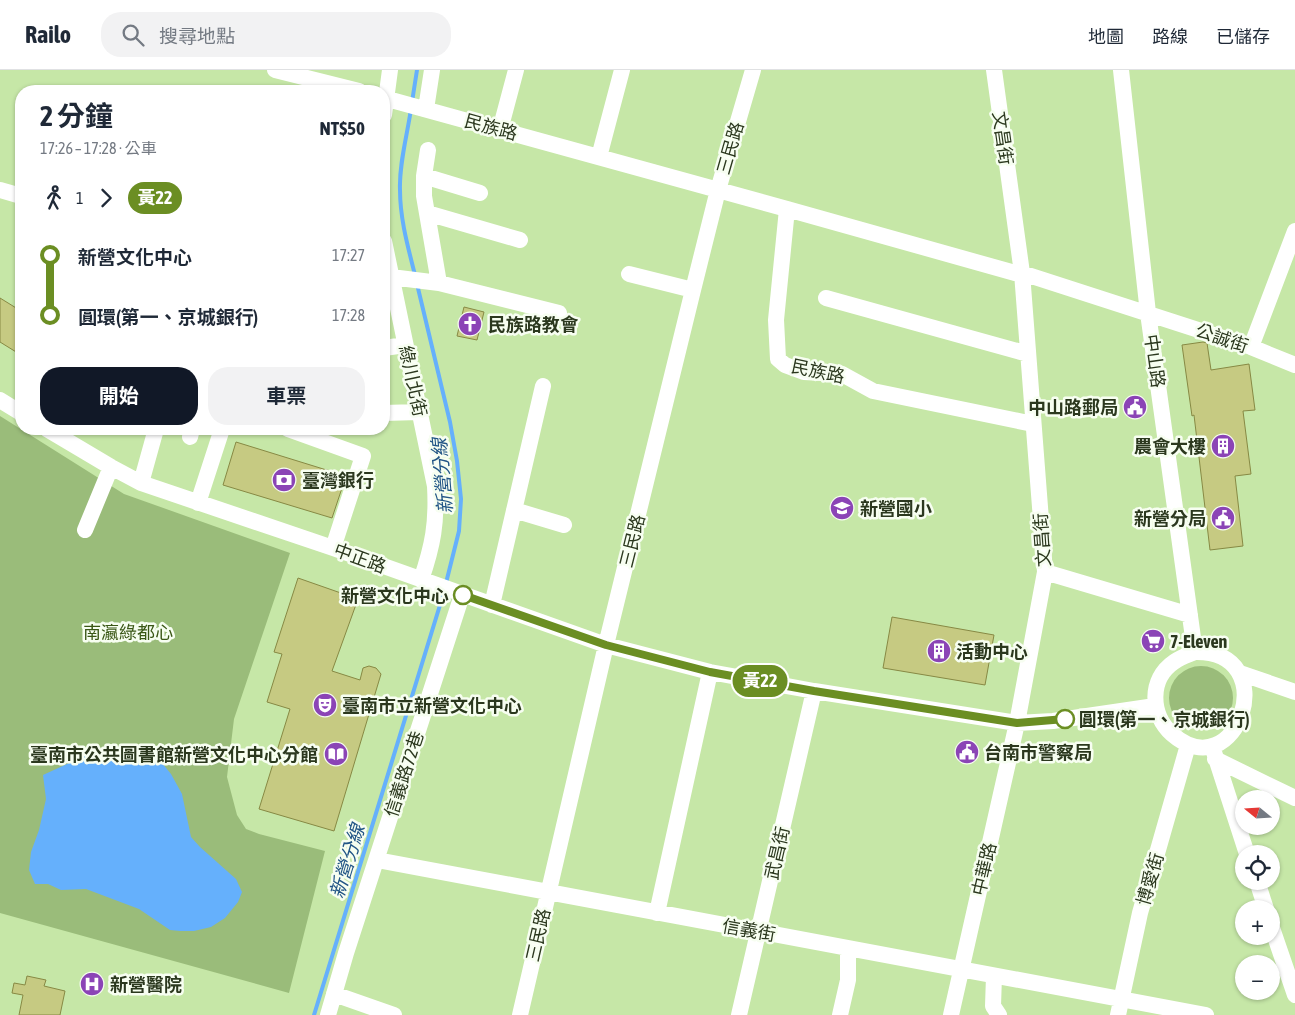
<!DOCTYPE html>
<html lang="zh-TW">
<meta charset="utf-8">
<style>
:root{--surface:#fff;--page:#f2f2f3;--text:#1f2937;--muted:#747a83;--line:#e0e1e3;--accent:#111827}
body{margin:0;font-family:"Asap Condensed","Noto Sans TC",sans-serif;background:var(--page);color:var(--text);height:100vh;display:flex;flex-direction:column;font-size:19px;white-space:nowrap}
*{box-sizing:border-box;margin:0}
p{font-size:16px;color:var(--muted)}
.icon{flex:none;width:28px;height:28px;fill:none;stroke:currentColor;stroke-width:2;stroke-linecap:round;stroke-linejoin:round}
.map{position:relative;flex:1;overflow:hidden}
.panel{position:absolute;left:15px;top:15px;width:375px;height:350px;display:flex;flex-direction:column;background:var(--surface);border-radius:20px;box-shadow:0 1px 4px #0004}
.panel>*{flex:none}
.badge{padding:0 10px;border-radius:16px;font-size:18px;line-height:32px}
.needle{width:32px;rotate:288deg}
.tools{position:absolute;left:1235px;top:720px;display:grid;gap:10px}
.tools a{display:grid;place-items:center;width:45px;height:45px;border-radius:50%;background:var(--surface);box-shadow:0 1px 4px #0004;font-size:25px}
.map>.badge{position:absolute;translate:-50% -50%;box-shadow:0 0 0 2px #fff}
.legs{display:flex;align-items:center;gap:8px;height:55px;padding:0 25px;font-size:16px}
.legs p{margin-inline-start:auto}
.head{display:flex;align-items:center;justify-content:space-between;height:85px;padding:0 25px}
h1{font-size:28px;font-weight:700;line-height:38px}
.primary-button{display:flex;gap:10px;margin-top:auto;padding:10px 25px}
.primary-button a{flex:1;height:58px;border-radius:20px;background:var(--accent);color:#fff;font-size:20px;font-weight:700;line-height:58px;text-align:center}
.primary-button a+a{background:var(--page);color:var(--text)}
ul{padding:0 25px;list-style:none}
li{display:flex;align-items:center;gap:18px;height:60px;font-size:19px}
li i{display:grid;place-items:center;width:8px;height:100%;margin:0 6px;background:currentColor}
li i::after{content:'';width:12px;height:12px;margin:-6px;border:4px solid;border-radius:50%;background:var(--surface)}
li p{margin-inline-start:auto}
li:first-child i{background:linear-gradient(#0000 50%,currentColor 0)}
li:last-child i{background:linear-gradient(currentColor 50%,#0000 0)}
header{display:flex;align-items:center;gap:30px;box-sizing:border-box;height:70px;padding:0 25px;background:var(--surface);border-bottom:1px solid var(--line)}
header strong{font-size:24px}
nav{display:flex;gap:28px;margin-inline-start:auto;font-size:18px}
.search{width:350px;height:45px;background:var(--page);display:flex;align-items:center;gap:12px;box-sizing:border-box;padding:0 18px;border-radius:20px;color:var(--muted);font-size:19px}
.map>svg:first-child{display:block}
.green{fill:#9abc7a}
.water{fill:#65b0fc}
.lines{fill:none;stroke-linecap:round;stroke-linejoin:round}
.stream{stroke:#65b0fc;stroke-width:4}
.building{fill:#c6ca82;stroke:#878944}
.minor{stroke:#fff;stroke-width:16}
.line-1-casing{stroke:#fff;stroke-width:11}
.line-1{stroke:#6b8e23;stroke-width:8}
.stop-1-dot{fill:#fff;stroke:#6b8e23;stroke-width:2.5}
.labels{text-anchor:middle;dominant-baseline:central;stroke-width:5;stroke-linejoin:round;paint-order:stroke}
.street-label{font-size:18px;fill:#2b381e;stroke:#f7fef1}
.poi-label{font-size:18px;font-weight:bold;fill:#2b381e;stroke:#f7fef1;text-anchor:start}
.stop-label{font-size:18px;font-weight:bold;fill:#2b381e;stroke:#f7fef1;text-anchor:end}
.park-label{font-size:18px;fill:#3a5716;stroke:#f7fef1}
.water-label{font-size:19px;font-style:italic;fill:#225586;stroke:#f7fef1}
</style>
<header>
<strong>Railo</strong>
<div class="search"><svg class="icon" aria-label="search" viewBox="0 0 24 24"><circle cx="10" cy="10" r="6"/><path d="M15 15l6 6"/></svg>搜尋地點</div>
<nav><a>地圖</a><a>路線</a><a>已儲存</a></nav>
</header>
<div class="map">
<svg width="1295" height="945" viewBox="0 0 1295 945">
<rect width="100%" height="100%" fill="#c6e7a7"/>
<!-- green -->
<path class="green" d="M0,346L124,424L290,483L234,649L227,707L237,745L246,759L259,764L325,781L289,923L0,843Z
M1169 628a32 32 0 1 1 64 0a32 32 0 1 1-64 0Z"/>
<!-- water -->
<path class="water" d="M110,678L141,680L157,687L171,704L182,724L191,767L200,777L236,809L242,822L238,832L225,848L211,857L194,861H180L170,860L139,839L86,819L61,820L48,814H35L29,800L31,782L39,760L46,729L43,705L91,683Z"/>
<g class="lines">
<!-- stream -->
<path class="stream" d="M412,32L417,0
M411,39C407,66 399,94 400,120C400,149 408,177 415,205
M417,214L450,352L457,391L461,429L459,461L446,513
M314,945L444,522"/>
</g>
<!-- building -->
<path class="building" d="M296,16L308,18V21H292Z
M0,228L21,241V285L0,272Z
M464,237L484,242L477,270L457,266Z
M1203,272L1207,273L1211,300L1249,294L1255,340L1243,341L1251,404L1235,406L1243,476L1210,480L1194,345L1192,346L1182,275Z
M236,372L346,406L332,448L223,415Z
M298,508L358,529L332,601L360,610L363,598L369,596L376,598L381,604L334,761L259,739L290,639L267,632L282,584L274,582Z
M892,547L994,565L985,615L883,598Z
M27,906L46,910L44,916L65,921L60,945H19L23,925L12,923L14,913L25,915Z"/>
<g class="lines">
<!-- minor -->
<path class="minor" d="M275,0L359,21
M1121,0L1148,243L1195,582
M384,28L787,139L1015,203H1022L1251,277L1295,295
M426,39L432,0
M384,45L390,0
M500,60L516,0
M428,80L424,106V126L439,213
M599,87L622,0
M424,106L480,123
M0,120L21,126
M787,139L776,250L778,289L785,295L804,302L842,304L873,321L1033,354
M427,143L520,170
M384,171L435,416C437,453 433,475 421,510
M629,204L693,220
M391,207L439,213L559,243
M826,228L1028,284
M1251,277L1295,161
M384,278L405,275
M0,330L21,343
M384,343L419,342
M47,359L111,397L141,413L333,478L606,575L710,602L814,621L1017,653L1053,651L1155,636
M288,359L363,386L333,478
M190,367L192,359
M141,413L156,359
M198,433L222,359
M514,440L564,455
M85,460L111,397
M1045,502L1190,545
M492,535L543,316
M1195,582C1285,580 1237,721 1172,664C1150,644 1149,609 1174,592C1181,587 1188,585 1195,582Z
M1240,603L1295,622
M1212,676L1247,784
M1215,689L1295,728
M377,790L1206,945
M1257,811L1266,839
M657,843L710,602
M1271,855L1295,925
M994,906L993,936L999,945
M334,924L394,945
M328,945L346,883L462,525
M520,945L606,575L693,220L718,120L753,0
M739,945L814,621
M840,945L848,910V878
M951,945L1017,653L1045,502L1022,203L994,0
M1118,945L1140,843L1188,675"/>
</g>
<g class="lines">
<!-- line-1 casing -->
<g class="line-1-casing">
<path id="line-1" d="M463,525L606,575L710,602L814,621L1017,653L1065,649"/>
</g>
<!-- line-1 -->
<use href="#line-1" class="line-1"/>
</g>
<!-- icons -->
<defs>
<g id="church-disc" transform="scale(1.25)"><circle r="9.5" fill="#8b44b6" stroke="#f7fef1"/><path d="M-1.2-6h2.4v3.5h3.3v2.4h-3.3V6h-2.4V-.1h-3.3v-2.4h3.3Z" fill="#fff"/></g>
<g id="civic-disc" transform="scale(1.25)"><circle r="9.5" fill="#8b44b6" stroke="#f7fef1"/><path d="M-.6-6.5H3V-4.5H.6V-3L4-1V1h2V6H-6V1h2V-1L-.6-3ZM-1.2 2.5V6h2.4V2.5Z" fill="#fff"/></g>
<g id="building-disc" transform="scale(1.25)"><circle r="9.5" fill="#8b44b6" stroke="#f7fef1"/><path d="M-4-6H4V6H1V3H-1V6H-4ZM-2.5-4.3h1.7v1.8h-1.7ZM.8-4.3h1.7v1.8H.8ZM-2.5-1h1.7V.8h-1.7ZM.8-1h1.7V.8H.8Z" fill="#fff"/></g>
<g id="bank-disc" transform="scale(1.25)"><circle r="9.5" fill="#8b44b6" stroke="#f7fef1"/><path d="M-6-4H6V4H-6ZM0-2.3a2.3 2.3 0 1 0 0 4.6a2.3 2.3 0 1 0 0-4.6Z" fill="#fff"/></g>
<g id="school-disc" transform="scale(1.25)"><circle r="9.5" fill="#8b44b6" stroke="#f7fef1"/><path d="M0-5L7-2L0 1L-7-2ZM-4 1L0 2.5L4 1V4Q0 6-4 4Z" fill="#fff"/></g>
<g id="supermarket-disc" transform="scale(1.25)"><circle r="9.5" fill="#8b44b6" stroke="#f7fef1"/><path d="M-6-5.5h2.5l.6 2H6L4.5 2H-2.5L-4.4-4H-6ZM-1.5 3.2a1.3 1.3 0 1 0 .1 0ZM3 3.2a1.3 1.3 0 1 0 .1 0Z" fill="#fff"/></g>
<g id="theatre-disc" transform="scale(1.25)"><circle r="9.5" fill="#8b44b6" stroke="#f7fef1"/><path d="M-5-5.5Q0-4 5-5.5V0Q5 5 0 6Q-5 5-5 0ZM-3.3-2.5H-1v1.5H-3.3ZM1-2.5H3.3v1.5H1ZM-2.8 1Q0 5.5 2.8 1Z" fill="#fff"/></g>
<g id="library-disc" transform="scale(1.25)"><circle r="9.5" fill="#8b44b6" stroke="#f7fef1"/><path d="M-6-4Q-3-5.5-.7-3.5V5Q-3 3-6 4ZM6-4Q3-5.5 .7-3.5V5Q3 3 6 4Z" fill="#fff"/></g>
<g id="hospital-disc" transform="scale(1.25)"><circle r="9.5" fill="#8b44b6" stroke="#f7fef1"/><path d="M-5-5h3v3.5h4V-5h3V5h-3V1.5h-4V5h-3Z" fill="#fff"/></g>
</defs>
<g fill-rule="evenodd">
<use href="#church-disc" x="470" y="254"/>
<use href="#civic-disc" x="1135" y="337"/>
<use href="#building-disc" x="1223" y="376"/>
<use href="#bank-disc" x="284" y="410"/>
<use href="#school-disc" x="842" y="438"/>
<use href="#civic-disc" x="1223" y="448"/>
<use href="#supermarket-disc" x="1153" y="571"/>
<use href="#building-disc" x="939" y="581"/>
<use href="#theatre-disc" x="325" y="635"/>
<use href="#civic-disc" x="967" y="682"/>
<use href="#library-disc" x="336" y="684"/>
<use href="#hospital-disc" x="92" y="914"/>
</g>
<!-- markers -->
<g class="stop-1-dot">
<circle cx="463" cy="525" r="9"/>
<circle cx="1065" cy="649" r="9"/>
</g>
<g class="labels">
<!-- street labels -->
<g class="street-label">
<text transform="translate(491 57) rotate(15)">民族路</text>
<text transform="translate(1003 68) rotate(82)">文昌街</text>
<text transform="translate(730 78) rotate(-74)">三民路</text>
<text transform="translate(1222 268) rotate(19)">公誠街</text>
<text transform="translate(1155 291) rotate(82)">中山路</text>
<text transform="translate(818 301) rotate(12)">民族路</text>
<text transform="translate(413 311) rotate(78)">綠川北街</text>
<text transform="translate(1042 470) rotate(-94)">文昌街</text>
<text transform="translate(632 471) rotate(-76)">三民路</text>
<text transform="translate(360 488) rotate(20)">中正路</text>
<text transform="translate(404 704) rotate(-72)">信義路72巷</text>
<text transform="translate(777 783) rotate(-77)">武昌街</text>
<text transform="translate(984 799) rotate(-77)">中華路</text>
<text transform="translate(1150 809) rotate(-74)">博愛街</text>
<text transform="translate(749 860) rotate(10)">信義街</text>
<text transform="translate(538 865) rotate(-77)">三民路</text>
</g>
<!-- poi labels -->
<g class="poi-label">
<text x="488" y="254">民族路教會</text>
<text x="1118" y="337" text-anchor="end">中山路郵局</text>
<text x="1206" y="376" text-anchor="end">農會大樓</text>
<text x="302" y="410">臺灣銀行</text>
<text x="860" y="438">新營國小</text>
<text x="1206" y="448" text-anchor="end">新營分局</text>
<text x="1170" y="571">7-Eleven</text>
<text x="956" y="581">活動中心</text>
<text x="342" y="635">臺南市立新營文化中心</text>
<text x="984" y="682">台南市警察局</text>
<text x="318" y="684" text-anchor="end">臺南市公共圖書館新營文化中心分館</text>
<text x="110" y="914">新營醫院</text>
</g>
<!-- stop labels -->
<g class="stop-label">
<text x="449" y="525">新營文化中心</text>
<text x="1079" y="649" text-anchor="start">圓環(第一、京城銀行)</text>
</g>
<!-- park labels -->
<g class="park-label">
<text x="128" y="562">南瀛綠都心</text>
</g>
<!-- water labels -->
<g class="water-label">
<text transform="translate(442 406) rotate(-95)">新營分線</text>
<text transform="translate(347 791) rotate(-73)">新營分線</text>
</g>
</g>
</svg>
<div class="tools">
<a><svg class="needle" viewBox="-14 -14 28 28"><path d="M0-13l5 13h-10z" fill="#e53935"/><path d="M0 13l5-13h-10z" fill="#747a83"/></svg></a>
<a><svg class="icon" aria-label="locate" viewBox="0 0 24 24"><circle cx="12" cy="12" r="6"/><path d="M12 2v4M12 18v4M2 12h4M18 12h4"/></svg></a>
<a>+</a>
<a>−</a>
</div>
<b class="badge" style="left:760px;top:611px;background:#6b8e23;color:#fff">黃22</b>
<section class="panel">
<div class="head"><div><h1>2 分鐘</h1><p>17:26 – 17:28 · 公車</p></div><b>NT$50</b></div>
<div class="legs"><svg class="icon" aria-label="walk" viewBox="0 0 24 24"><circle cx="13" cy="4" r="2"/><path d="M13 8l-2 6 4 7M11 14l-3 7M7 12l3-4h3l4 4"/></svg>1<svg class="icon" aria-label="forward" viewBox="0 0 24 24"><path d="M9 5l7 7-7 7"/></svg><b class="badge" style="background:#6b8e23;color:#fff">黃22</b></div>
<ul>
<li><i style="color:#6b8e23"></i><b>新營文化中心</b><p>17:27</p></li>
<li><i style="color:#6b8e23"></i><b>圓環(第一、京城銀行)</b><p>17:28</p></li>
</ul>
<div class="primary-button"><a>開始</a><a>車票</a></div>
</section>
</div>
